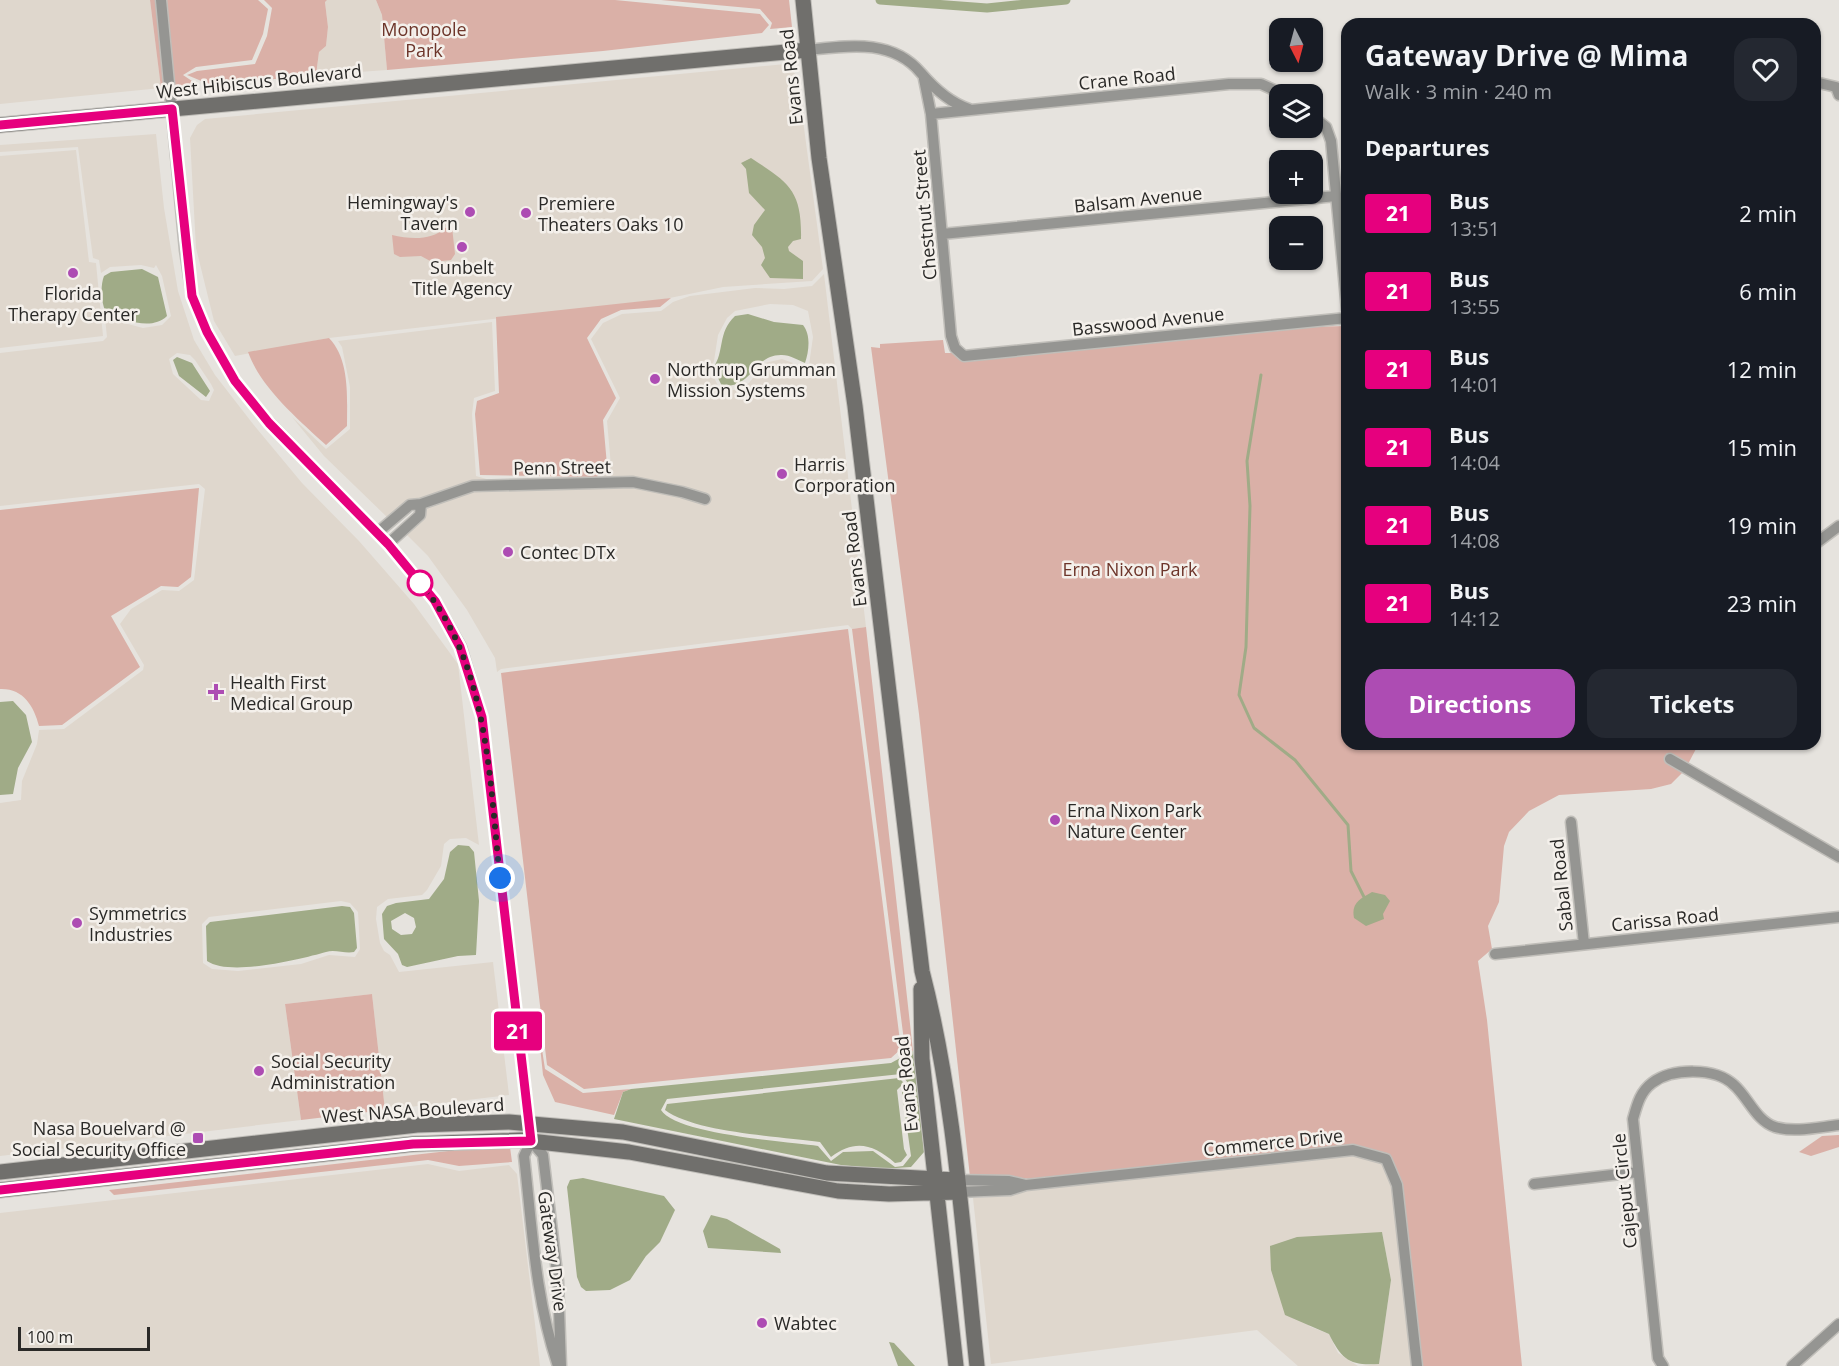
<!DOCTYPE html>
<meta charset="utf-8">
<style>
:root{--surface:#171b24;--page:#242831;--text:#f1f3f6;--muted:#9ea1a6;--accent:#ad4cb3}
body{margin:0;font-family:"Open Sans",sans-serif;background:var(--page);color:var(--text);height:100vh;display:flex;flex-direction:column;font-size:22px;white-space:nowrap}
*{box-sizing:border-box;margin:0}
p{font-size:20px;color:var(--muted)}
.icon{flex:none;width:33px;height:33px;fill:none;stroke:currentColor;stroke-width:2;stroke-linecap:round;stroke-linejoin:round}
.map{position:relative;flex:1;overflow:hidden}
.side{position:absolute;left:1341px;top:18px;width:480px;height:732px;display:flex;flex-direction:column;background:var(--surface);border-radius:18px;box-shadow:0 2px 4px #0004}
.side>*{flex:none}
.badge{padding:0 12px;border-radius:4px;font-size:21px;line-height:39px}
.needle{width:39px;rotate:174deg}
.fabs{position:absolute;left:1269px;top:18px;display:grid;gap:12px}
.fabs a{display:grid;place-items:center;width:54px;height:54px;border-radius:12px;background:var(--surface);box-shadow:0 2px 4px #0004;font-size:30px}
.scale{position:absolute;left:18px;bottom:15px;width:132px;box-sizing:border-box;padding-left:6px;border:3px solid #2a2927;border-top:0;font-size:16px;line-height:21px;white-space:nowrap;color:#2a2927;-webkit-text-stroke:4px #f4f0eb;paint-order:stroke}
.you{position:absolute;width:30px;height:30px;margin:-15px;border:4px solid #fff;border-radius:50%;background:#1a73e8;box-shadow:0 0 0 9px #1a73e833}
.map>.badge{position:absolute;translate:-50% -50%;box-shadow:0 0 0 3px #fff}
h2{padding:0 24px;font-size:22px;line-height:54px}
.round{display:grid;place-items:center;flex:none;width:63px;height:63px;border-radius:18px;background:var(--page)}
.overview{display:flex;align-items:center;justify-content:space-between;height:102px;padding:0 24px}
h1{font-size:28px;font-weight:700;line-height:45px}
.action{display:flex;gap:12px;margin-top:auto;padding:12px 24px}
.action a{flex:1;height:69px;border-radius:18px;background:var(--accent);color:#fff;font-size:24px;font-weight:700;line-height:69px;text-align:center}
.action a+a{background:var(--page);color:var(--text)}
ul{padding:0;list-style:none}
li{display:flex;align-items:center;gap:18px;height:78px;padding:0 24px}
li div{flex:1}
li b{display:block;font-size:22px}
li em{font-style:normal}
li .badge{min-width:66px;font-weight:700;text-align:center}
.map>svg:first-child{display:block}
.built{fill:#dfd7cd;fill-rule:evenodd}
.green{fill:#dab0a7}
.water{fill:#a0ab87;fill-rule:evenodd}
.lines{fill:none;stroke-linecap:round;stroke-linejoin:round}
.stream{stroke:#a0ab87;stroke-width:3}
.canal{stroke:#a0ab87;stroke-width:9}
.street-casing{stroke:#c0beb9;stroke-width:13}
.secondary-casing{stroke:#c0beb9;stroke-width:17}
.street{stroke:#959592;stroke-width:10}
.secondary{stroke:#706f6c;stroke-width:15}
.line-casing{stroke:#fff;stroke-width:14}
.line{stroke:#e6007e;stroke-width:9}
.walk{stroke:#2a2927;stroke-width:6;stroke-dasharray:0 10.8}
.poi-dot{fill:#ad4cb3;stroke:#f4f0eb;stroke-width:2}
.stop-dot{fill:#fff;stroke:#e6007e;stroke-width:3}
.labels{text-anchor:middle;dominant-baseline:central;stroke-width:5;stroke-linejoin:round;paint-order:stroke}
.park-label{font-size:18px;fill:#6d352a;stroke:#f4f0eb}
.street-label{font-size:18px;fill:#2a2927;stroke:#f4f0eb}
.poi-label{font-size:18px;fill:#2a2927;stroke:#f4f0eb;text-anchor:start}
</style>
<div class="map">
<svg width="1839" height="1366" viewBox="0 0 1839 1366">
<rect width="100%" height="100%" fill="#e6e3de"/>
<!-- built -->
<path class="built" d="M0,0H150L161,88L0,104Z
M327,0H376L382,15L387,70L316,75L319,52L326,46L328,27L325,1Z
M786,64L797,76L823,269L812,281L723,287L665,299L329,338L235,356L214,321L196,248L190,138L197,125L205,119Z
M156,134L164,208L178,291L194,340L215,375L253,424L302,483L359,541L414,604L458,664L479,845L466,838L450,839L444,844L441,866L427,890L422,895L388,899L377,907L376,919L380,943L384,951L390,955L399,972L493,962L509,1095L385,1110L372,994L285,1004L301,1120L0,1156V803L21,800L22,781L37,744L39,730L64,729L143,670L144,665L120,624L131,609L162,590L179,591L194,580L205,489L199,484L0,506V353L103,341L107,337L105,318L143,328L162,325L171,316L162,276L156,265L154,268L141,265L110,267L101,273L99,260L93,258L78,147L0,152V145ZM177,353L190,355L195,360L211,384L214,390L209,401L201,400L173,374L169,359ZM341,901L350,903L358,912L360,949L355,957L329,955L301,964L238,971L212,969L203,963L202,924L209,917Z
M76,150L89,262L96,263L103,336L0,348V156Z
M824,274L866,627L852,629L848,625L501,669L497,672L495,658L467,610L428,556L406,534L426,508L474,491L579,487L632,488L681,497L708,505L710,495L683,487L633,477H602L611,466L607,421L620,398L591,339L603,323L622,314L661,311L673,302L690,296L755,288L784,289L812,286ZM770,304L793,305L808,311L813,337L809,365L804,367L782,359L765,363L749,383L737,390H720L710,369L714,361L718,335L727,318L735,311Z
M492,322L495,391L474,398L472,414L476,476L490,480L473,481L421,499L408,501L387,517L324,456L292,417L326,449L350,429V387L342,347L338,341Z
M1351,1155L1383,1164L1388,1177L1394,1196L1411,1366H1362L1379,1364L1391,1280L1382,1232L1309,1326L1329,1334L1338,1353L1358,1366H1298L1257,1330L991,1364L973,1198L1010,1196L1030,1190Z
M428,1164L459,1171L509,1165L517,1174L540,1366H0V1213Z"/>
<!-- green -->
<path class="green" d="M150,0H157L166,88H161Z
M166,0H258L268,9L263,34L252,60L196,67L183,75L198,85L175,87Z
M264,0H327L325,2L328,27L326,46L319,52L316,75L211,85L187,75L197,71L255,64L267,36L272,8Z
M376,0H615L760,14L769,25L762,33L603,51L387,70L382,15Z
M661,0H789L792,27L770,29L772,23L760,9Z
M452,227L455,254L451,260L432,262L421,256L400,257L394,254L392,235C410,239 431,241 445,228Z
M671,298L660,307L621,310L601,319L587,338L616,398L603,420L607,465L597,477L480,475L475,414L477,401L499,393L496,317Z
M1347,326V744H1696L1697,747L1688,764L1667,753L1664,761L1683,772L1671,784L1651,789L1559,795L1529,811L1509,832L1504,846L1499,902L1488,926L1492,949L1478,961L1487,1020L1522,1366H1421L1390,1157L1352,1145L1029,1179L1016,1177H970L919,714L871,347L880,348V344L943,340L945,353H952L965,361L1305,327Z
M329,338C350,360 347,397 347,426L326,445C298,419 261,388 248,352Z
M199,488L191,577L178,587L161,586L111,616L140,667L62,725L39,726C34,706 23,688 0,689V510Z
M866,627L913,1051L900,1056L905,1049L852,629Z
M848,629L901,1049L891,1058L584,1089L547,1065L501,673Z
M372,994L385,1110L301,1120L285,1004Z
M537,1017L545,1069L583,1093L631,1089L623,1092L614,1115L555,1102L543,1075Z
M1839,1135V1147L1811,1156L1799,1152L1822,1136Z
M483,1147H510L512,1162L459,1166L428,1160L114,1195L109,1190Z"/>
<!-- water -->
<path class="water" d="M751,158C789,183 802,190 801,239L793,241L788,247L789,251L803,261V279L770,278L761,265L765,258L762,247L752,235L754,225L765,210L749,193L746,169L741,163Z
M142,269L158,277L167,316C152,331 125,320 107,314C101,305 100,286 104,276L111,272Z
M748,314L774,322L803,325C811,335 809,351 805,363C798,360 790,355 782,355C753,354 754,388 722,386L713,368C725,352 717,333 735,316Z
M177,357L192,363L210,391L206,397L179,376L173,360Z
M13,701L26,715L32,742L18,768L13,794L0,795V702Z
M458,845L469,846L474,852L479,901L476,955L458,956L407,967L402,965L398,954L384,939L382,914L387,906L396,903L429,899L444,879L450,852ZM405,913L414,918L416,927L412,934L401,935L392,929L391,921Z
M1372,892L1385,895L1390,901L1383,914L1384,919L1366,926L1354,918C1351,903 1360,899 1372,892Z
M342,906L350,907L354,913L357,948L354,952C345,954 335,949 326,952C301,959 230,977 207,961L206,926L210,922Z
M913,1051L924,1152L911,1167L882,1169L841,1165L614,1119L623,1092L631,1089L891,1063ZM901,1074L908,1083L902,1092L911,1156L903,1166L895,1167L873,1151L843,1152L831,1161L818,1146C788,1142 675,1134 661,1110L667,1099Z
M899,1078L904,1083L897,1090L904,1149L907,1155L901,1162L895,1163C873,1144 855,1139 831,1157L820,1142C779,1136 696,1133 665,1110L667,1104Z
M583,1178L664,1196L675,1210L660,1242L646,1256L630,1280L610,1290L586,1291L581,1287L577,1277L567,1187L570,1180Z
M711,1215L727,1219L780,1249L781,1253L708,1248L703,1231Z
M1382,1232L1391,1280L1379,1364C1350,1366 1342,1360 1329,1334L1285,1315L1271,1270L1270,1246L1297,1237Z
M889,1342L894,1343L915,1366H898Z"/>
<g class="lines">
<!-- stream -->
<path class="stream" d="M1261,375L1247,461L1250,506L1246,647L1239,695L1254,728L1295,760L1348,825L1351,871L1364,897"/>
<!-- canal -->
<path class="canal" d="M880,0L987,8L1066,0"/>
<!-- street casing -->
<g class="street-casing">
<path id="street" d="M161,0L185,250L192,296L207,332L235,381L267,420L388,544L435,601L461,647L482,717L531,1141L543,1155L558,1281L561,1366
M808,50C847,46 892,38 921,73C933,87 951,103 969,109
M924,79L931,114L951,336L955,348L964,356L1347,318
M1815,82L1836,87L1839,95
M931,114L1229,84H1261L1283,94
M1312,116L1326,127L1331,141L1347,310
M942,234L1336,196
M377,533L410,505L421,504L473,486L633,482L682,492L705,499
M388,544L420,515L421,504
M1815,544L1839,526
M1670,759L1839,857
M1571,822L1584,944
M1495,954L1839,917
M531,1141L524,1156C532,1226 535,1298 558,1366
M956,1180L1009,1181L1026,1185
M1534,1184L1638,1172
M958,1192L1010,1190L1026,1185L1353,1150L1386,1159L1397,1185L1417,1366
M1663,1366L1658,1358L1633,1119C1637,1105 1640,1092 1652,1083C1672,1068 1715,1067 1734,1085C1748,1097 1756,1121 1775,1127C1795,1133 1819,1127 1839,1125
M1792,1366L1839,1324"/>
</g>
<!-- secondary casing -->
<g class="secondary-casing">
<path id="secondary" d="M803,0L819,158L855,406L922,971C955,1099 963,1235 977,1366
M0,125L808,50
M921,989L922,1059L956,1366
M0,1172L417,1125L509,1122L623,1132L827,1173L956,1180
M0,1190L413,1144L521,1140L629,1152L838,1191L889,1194L958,1192"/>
</g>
<!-- street -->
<use href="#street" class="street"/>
<!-- secondary -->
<use href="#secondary" class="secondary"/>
</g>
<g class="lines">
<!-- line casing -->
<g class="line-casing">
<path id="line" d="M0,125L172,109L192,296L207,332L235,381L269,423L388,544L435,601L460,647L482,717L531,1141L413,1144L0,1190"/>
</g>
<!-- line -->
<use href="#line" class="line"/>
<!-- walk -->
<path class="walk" d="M420,583C489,663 489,778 500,878"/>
</g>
<!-- markers -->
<g class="poi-dot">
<circle cx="470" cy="212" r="6"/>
<circle cx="526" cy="213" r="6"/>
<circle cx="462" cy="247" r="6"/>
<circle cx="73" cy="273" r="6"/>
<circle cx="655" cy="379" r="6"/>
<circle cx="782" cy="474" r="6"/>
<circle cx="508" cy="552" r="6"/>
<path d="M213 683h6v6h6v6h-6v6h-6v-6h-6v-6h6z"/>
<circle cx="1055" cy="820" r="6"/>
<circle cx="77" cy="923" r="6"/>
<circle cx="259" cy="1071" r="6"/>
<rect x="192" y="1132" width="12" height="12" rx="3"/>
<circle cx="762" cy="1323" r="6"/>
</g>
<circle class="stop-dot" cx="420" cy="583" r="12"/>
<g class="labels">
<!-- park labels -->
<g class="park-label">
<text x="424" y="29">Monopole<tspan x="424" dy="21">Park</tspan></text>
<text x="1130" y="569">Erna Nixon Park</text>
</g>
<!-- street labels -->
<g class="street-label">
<text transform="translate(791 77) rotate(-96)">Evans Road</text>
<text transform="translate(1127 78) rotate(-6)">Crane Road</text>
<text transform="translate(259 81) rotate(-6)">West Hibiscus Boulevard</text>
<text transform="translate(1138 199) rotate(-6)">Balsam Avenue</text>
<text transform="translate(924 215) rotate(-95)">Chestnut Street</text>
<text transform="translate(1148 321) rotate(-6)">Basswood Avenue</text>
<text transform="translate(562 467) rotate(-1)">Penn Street</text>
<text transform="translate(854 559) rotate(-97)">Evans Road</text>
<text transform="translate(1561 885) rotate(-96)">Sabal Road</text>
<text transform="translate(1665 919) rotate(-6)">Carissa Road</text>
<text transform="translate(906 1084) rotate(-96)">Evans Road</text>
<text transform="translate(413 1110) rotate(-4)">West NASA Boulevard</text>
<text transform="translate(1273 1142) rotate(-6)">Commerce Drive</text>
<text transform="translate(1624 1191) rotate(-96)">Cajeput Circle</text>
<text transform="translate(553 1251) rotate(82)">Gateway Drive</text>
</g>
<!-- poi labels -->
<g class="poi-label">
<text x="458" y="202" text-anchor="end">Hemingway's<tspan x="458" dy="21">Tavern</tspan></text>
<text x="538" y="203">Premiere<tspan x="538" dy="21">Theaters Oaks 10</tspan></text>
<text x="462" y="267" text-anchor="middle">Sunbelt<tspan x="462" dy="21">Title Agency</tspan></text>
<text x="73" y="293" text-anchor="middle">Florida<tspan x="73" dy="21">Therapy Center</tspan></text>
<text x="667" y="369">Northrup Grumman<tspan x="667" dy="21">Mission Systems</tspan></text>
<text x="794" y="464">Harris<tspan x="794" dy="21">Corporation</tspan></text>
<text x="520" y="552">Contec DTx</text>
<text x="230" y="682">Health First<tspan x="230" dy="21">Medical Group</tspan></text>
<text x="1067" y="810">Erna Nixon Park<tspan x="1067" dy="21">Nature Center</tspan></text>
<text x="89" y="913">Symmetrics<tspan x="89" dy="21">Industries</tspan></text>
<text x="271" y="1061">Social Security<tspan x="271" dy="21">Administration</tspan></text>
<text x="186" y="1128" text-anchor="end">Nasa Bouelvard @<tspan x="186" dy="21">Social Security Office</tspan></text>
<text x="774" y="1323">Wabtec</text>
</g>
</g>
</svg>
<div class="fabs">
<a><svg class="needle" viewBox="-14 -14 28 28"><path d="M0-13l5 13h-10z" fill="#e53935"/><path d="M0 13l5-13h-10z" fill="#9ea1a6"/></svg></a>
<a><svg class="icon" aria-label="layers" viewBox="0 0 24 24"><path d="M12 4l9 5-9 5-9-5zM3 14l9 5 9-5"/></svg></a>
<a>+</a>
<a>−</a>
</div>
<div class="scale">100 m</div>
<div class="you" style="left:500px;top:878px"></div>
<b class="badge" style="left:518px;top:1031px;background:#e6007e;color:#fff">21</b>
<section class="side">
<div class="overview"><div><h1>Gateway Drive @ Mima</h1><p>Walk · 3 min · 240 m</p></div><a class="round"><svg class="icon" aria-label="heart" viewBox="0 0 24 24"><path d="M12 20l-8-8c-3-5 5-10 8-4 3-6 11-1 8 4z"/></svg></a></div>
<h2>Departures</h2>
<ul>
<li><span class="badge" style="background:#e6007e;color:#fff">21</span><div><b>Bus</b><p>13:51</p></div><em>2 min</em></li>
<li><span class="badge" style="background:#e6007e;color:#fff">21</span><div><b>Bus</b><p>13:55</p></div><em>6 min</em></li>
<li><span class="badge" style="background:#e6007e;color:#fff">21</span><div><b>Bus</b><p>14:01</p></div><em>12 min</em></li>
<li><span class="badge" style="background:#e6007e;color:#fff">21</span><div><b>Bus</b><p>14:04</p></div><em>15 min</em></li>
<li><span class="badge" style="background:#e6007e;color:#fff">21</span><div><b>Bus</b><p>14:08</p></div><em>19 min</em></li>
<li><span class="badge" style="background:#e6007e;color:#fff">21</span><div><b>Bus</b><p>14:12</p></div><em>23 min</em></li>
</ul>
<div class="action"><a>Directions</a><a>Tickets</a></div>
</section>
</div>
